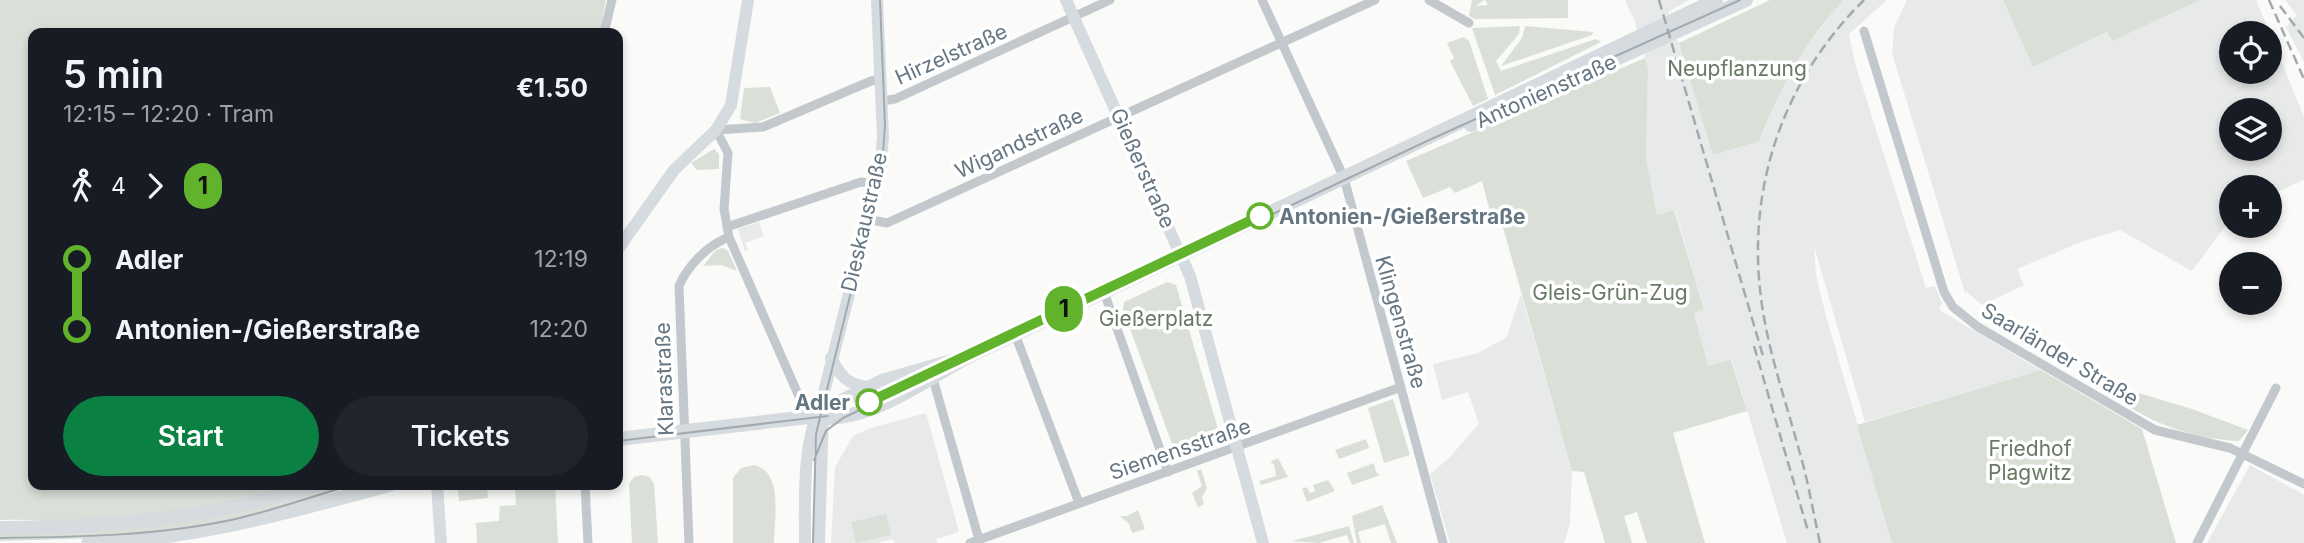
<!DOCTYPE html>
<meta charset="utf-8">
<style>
:root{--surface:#171b24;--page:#20242c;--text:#f1f3f6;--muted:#9ea1a6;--accent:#0b8043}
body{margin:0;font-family:Inter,sans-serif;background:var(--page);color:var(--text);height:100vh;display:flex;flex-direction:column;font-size:26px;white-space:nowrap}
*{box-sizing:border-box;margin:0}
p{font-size:23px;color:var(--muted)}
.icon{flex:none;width:38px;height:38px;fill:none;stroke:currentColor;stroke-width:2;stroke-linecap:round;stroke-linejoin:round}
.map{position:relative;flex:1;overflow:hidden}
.panel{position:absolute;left:28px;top:28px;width:595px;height:462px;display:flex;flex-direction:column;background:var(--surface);border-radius:14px;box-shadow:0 4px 10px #0003}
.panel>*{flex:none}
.badge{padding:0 14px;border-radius:23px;font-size:24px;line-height:46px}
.controls{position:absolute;left:2219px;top:21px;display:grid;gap:14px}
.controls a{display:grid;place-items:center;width:63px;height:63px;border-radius:50%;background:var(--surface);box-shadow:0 4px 10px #0003;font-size:35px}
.map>.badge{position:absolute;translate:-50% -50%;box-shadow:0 0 0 4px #fff}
.legs{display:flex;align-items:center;gap:10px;height:77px;padding:0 35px;font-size:23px}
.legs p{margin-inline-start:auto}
.head{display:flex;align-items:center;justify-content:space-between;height:119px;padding:0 35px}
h1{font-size:38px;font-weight:600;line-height:52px}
.action{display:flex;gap:14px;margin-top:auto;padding:14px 35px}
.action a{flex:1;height:80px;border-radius:42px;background:var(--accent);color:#fff;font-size:28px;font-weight:600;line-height:80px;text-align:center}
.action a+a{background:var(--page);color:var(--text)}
ul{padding:0 35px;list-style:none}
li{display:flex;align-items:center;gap:24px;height:70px;font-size:26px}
li i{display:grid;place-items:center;width:10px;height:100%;margin:0 9px;background:currentColor}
li i::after{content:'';width:18px;height:18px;margin:-9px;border:5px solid;border-radius:50%;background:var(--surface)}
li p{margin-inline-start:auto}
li:first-child i{background:linear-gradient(#0000 50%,currentColor 0)}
li:last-child i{background:linear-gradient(currentColor 50%,#0000 0)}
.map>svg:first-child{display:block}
.built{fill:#e8e9e9;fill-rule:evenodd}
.green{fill:#dadfd7}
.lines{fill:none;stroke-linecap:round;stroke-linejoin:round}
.street{stroke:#c3c8cc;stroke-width:9}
.secondary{stroke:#d6dbdf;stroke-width:12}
.primary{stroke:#d6dbdf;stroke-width:14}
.tram{stroke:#a2aab0;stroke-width:2}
.rail{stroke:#a2aab0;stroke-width:2.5;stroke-dasharray:10 5;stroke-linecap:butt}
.line-1-casing{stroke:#fff;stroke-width:16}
.line-1{stroke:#62b32c;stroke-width:10}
.stop-1-dot{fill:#fff;stroke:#62b32c;stroke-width:3.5}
.labels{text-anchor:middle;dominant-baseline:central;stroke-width:7;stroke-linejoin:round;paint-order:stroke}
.street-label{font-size:21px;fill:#657683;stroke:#fff}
.park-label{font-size:21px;fill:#687a64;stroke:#fff}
.stop-label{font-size:21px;font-weight:bold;fill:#657683;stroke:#fff;text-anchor:start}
</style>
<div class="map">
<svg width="2304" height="543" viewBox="0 0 2304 543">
<rect width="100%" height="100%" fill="#fafaf8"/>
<!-- built -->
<path class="built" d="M1625,0H1689L1668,12L1676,39L1759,141L1784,84L1806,47L1832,13L1844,0H1887L1849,34L1855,63L1926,288L1935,286L1942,303L1939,310L2041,370L1865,422L1814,246L1816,275L1826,316L1892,543H1787L1732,360L1708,367L1694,313L1704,309L1675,210L1657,215L1646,158L1648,69L1635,22Z
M1907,0H2003L2033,67L2108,32L2111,41L2200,0H2256L2270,33H2231V72H2270V33L2304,117V180L2270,195V187H2231L2229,221L2192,271L2120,230L2081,242L2017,269L2024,285L1982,305L1967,292L1965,293L1892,53L1894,28ZM2231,110H2270V149H2231Z
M2285,0H2304V62L2286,27L2297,15Z
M759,222L764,236L745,243L748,250L745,251L738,229Z
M1521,294L1572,471L1570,524L1564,543H1450L1430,474L1448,459L1479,424L1468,392L1442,400L1433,364L1478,353L1507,337Z
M926,413L959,532L936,539L937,543H895L893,539L877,543H831L835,467L853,436L868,429Z
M2250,465L2304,495V543H2207Z"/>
<!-- green -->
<path class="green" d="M0,0H606L600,33H33V485H295C246,501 183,515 132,519C88,523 42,519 0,520Z
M1472,0H1484L1476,6L1488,5L1485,0H1568V18L1475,19L1469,16Z
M1770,0H1844C1805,40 1780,89 1759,141L1713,155L1679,43Z
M2003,0H2200L2112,41L2107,32L2033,67Z
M1520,26L1519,34L1496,61L1501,71L1596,39L1601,42L1495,95L1472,28Z
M1525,26L1593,32L1592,35L1501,66L1522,38Z
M1464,37L1469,41L1488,99L1473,106L1450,61L1454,58L1447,43Z
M1645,58L1648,69L1646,158L1657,215L1674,210L1704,309L1694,313L1708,366L1731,360L1747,411L1673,433L1705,543H1647L1637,512L1624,516L1632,543H1605L1584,472L1572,471L1500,217L1492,219L1482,181L1455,193L1450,187L1423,198L1406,161Z
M770,87L780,113L755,123L740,119L744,88Z
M714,149L719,154V169L697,170L691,163Z
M723,248L728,251L737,271L721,265L703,266L716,250Z
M1167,282L1176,285L1220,436C1212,447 1189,456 1175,452L1123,309L1124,302Z
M2041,370L2142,429L2176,543H1892L1857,425Z
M2132,391L2192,409L2248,430L2239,441C2198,439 2161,427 2126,405Z
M1393,399L1410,455L1384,463L1368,408Z
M1366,439L1369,448L1339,459L1335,450Z
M1278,458L1288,477L1261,485L1259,481L1276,476L1274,464L1270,462Z
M1374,463L1376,472L1380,475L1352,485L1347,473Z
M754,465C784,472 774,519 774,543H733V478L741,468Z
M1201,469L1207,488L1202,497L1204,504L1198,507L1192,493L1202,486L1197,471Z
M642,475L650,477L654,484L658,543H632L629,484L634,477Z
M1328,480L1335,491L1307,502L1302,489L1307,487L1310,493L1315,491L1313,485Z
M327,485H356L250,518L105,538L0,541V532L280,501Z
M451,485H487L488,498L459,501L458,489L451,490Z
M555,485L558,543H477L476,523L499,521L500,506L516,505L515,486Z
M1382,505L1397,543H1391L1385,524L1358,532L1361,543H1357L1352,516Z
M1138,510L1145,529L1132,533L1129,524L1120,516H1127Z
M886,514L891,535L856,543L851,522Z
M1349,526L1354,543H1350L1347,535L1319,543L1292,541Z"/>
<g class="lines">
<!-- street -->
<path class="street" d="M1262,0L1344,178L1443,543
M1429,0L1469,23
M1864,31L1944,292L1953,307L1978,327L2155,430L2230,448L2304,484
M604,33L612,0
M882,101L895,99L1110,0
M867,219L887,223L1375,0
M727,227L861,182L877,184
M1104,292L1168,472
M1015,334L1079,503
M933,379L980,543
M808,417L729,237L724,209L728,153L716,130L763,127L871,81L881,79
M585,485L588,543
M689,543L679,286C688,265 708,245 729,237
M970,543L1401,387
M2197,543L2276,388"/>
<!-- secondary -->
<path class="secondary" d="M1066,0L1190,276L1263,543
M618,249L674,170L716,130L731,105L748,0
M831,358C841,376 846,384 867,387
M437,485L441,543
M805,543C805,493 802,446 822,400L880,172L883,137L877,0
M819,543L823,410"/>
<!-- primary -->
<path class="primary" d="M1471,125L1746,0
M808,417L882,381L955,360
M618,439L808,417C869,427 926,377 978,352L1716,0
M0,528C110,527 209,520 315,485
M88,543C192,540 289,512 389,485"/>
<!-- tram -->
<path class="tram" d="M618,441L828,416
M814,460L826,431L843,418L1427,141L1740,0
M0,538C78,537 155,536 231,520C272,511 311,497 351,485
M813,543L816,434L882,166L885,125L880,0"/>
<!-- rail -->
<path class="rail" d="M1659,0L1763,356
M2269,0L2304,79
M2280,6L2304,38
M1754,346L1808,531
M1820,543C1813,512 1808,480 1799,450C1786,402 1769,354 1762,305C1745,191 1782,81 1864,0"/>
</g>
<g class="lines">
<!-- line-1 casing -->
<g class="line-1-casing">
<path id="line-1" d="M869,402L1260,216"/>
</g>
<!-- line-1 -->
<use href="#line-1" class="line-1"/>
</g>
<!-- markers -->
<g class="stop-1-dot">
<circle cx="1260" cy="216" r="12"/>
<circle cx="869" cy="402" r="12"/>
</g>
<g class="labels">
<!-- street labels -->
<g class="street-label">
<text transform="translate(951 54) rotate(-24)">Hirzelstraße</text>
<text transform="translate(1546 91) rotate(-24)">Antonienstraße</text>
<text transform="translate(1019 143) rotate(-25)">Wigandstraße</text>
<text transform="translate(1143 168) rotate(66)">Gießerstraße</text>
<text transform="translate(864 222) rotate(-77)">Dieskaustraße</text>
<text transform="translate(1401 322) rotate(74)">Klingenstraße</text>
<text transform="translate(2060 354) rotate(31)">Saarländer Straße</text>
<text transform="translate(664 379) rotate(-92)">Klarastraße</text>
<text transform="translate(1180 449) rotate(-19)">Siemensstraße</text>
</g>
<!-- park labels -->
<g class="park-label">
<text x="1737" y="68">Neupflanzung</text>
<text x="1610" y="292">Gleis-Grün-Zug</text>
<text x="1156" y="318">Gießerplatz</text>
<text x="2030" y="448">Friedhof<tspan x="2030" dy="24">Plagwitz</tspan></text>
</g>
<!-- stop labels -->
<g class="stop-label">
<text x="1279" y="216">Antonien-/Gießerstraße</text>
<text x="850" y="402" text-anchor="end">Adler</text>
</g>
</g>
</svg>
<div class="controls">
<a><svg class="icon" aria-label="locate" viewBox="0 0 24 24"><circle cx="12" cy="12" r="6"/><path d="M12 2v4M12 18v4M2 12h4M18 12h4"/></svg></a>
<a><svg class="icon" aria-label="layers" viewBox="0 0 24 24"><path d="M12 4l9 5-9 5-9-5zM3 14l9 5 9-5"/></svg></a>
<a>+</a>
<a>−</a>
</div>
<b class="badge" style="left:1064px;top:309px;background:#62b32c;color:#111">1</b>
<section class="panel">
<div class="head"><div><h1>5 min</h1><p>12:15 – 12:20 · Tram</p></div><b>€1.50</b></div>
<div class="legs"><svg class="icon" aria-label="walk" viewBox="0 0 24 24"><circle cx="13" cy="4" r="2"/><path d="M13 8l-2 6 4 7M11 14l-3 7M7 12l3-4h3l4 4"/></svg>4<svg class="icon" aria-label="forward" viewBox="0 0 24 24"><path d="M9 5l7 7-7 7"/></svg><b class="badge" style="background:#62b32c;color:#111">1</b></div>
<ul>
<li><i style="color:#62b32c"></i><b>Adler</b><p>12:19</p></li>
<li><i style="color:#62b32c"></i><b>Antonien-/Gießerstraße</b><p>12:20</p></li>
</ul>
<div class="action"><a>Start</a><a>Tickets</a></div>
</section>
</div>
